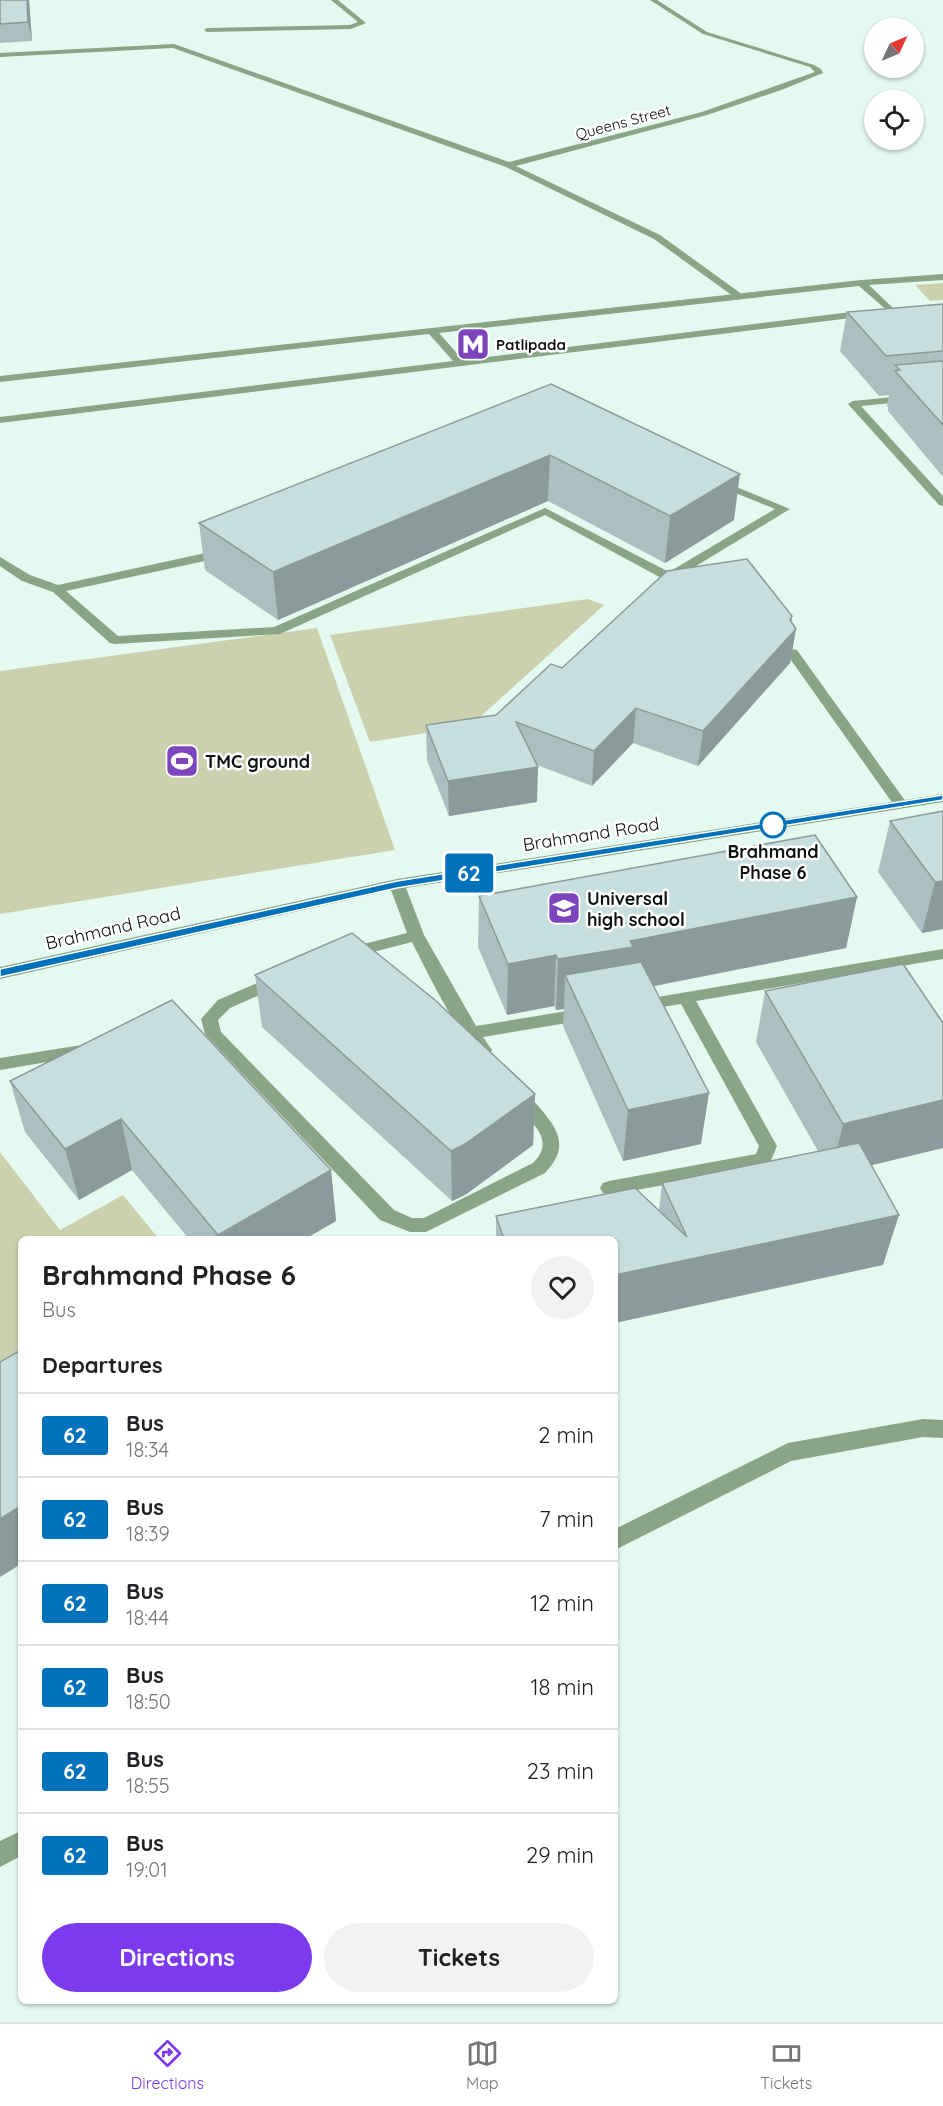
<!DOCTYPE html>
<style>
:root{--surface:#fff;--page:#f2f2f2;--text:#202124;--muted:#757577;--line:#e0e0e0;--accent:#7c3aed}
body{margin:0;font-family:Quicksand,sans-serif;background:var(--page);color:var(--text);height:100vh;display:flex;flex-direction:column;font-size:22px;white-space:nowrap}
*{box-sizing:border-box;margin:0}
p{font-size:20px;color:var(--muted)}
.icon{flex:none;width:33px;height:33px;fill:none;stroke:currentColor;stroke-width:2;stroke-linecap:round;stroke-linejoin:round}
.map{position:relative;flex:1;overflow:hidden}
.sheet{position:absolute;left:18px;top:1236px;width:600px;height:768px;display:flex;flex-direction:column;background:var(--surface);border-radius:9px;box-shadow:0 2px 4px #0004}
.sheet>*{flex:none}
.badge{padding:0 12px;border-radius:4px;font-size:21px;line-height:39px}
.needle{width:39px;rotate:46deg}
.tools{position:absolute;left:864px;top:18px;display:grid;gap:12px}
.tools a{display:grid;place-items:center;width:60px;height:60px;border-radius:50%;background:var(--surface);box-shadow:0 2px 4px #0004;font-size:30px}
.map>.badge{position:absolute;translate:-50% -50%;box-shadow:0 0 0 3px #fff}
h2{padding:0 24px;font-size:22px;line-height:54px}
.round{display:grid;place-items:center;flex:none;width:63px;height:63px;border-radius:32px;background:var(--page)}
.headline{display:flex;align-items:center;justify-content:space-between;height:102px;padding:0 24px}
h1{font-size:28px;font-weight:800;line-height:45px}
.action{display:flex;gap:12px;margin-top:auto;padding:12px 24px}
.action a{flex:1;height:69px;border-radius:36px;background:var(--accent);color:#fff;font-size:24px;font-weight:800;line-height:69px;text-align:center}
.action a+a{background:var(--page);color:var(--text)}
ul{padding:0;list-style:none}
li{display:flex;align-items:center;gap:18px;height:84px;padding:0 24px;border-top:2px solid var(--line)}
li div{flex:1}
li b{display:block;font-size:22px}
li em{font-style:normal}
li .badge{min-width:66px;font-weight:700;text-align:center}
.tabs{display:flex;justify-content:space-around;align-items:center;height:84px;border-top:2px solid var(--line);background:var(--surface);font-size:16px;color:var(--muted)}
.tabs a{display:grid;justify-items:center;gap:3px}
.tabs .current{color:var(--accent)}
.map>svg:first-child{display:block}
.green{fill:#cbd1ad}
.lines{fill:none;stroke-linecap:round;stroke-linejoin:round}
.service{fill:#88a685;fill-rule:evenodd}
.minor{fill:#88a685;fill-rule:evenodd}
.tertiary{fill:#88a685;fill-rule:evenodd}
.wall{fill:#aabfbf}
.shaded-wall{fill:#8b9b9b}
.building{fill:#c6dede;stroke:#8b9b9b;stroke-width:1.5}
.line{fill:#0072bc;stroke:#fff;stroke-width:1.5}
.stop-dot{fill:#fff;stroke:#0072bc;stroke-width:3}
.labels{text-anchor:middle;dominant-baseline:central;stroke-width:5;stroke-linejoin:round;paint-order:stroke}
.far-street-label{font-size:15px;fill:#0a110e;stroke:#fff}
.far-poi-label{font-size:15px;font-weight:bold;fill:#0a110e;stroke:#fff;text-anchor:start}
.poi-label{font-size:18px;font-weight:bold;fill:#0a110e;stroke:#fff;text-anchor:start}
.street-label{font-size:18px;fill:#0a110e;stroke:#fff}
.stop-label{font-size:18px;font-weight:bold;fill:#0a110e;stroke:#fff}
</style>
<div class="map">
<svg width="943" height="2022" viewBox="0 0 943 2022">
<rect width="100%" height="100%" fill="#e4f9f0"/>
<!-- green -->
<path class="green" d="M943,283V300L930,301L915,285Z
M588,599L604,605L470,726L370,742L330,635Z
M317,628L395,850L0,914V671Z
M0,1152L60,1230L123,1195L159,1239H21V1381L0,1394Z"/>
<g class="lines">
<!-- service -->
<path class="service" d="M792,649L797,650L906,802L908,805L906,808H896L786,653Z
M88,1044L94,1046L96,1050L94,1054L0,1070V1058Z
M923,1419L943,1420V1438L923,1437L791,1461L615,1550V1529L788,1443Z
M21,1831V1856L0,1867V1841Z"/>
<!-- minor -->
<path class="minor" d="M331,0H338L366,23L351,29L207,32L204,30L207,28L350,25L358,22Z
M650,0H657L707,32L814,65L821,69L823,73L784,89L707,115L516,166L660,235L743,295V299H737L654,239L506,167L173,48L0,57V53L174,44L509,162L702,112L815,72L810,67L703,34Z
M943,392V398L861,406L943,496V506L939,505L848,404L853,401Z
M717,479L790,509L673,580H665L545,515L280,634L115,644L110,643L53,592L22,581L0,566V557L30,575L58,585L224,549L228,550V556L66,591L118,636L274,627L545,508L669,572L775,509L713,484L711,482Z
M943,794V802L406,888L424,935L476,1026L585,1008L591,1010L593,1014L591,1018L585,1020L483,1037L492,1050L490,1054C485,1056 481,1057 477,1053C459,1036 425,968 412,942L350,958L344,957L342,953L344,949L407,933L391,890L0,979V967L397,879Z
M943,949V959L696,1001L777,1146L769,1165L763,1167L609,1195L603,1193L600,1188L603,1183L609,1181L756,1154L759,1146L681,1004L640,1011L634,1009L632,1005L634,1001Z
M276,975L282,977L284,981L282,985L230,1008L218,1020L221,1032L394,1210L412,1218H424L533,1163C559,1137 526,1121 513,1099L516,1094L522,1093L528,1094C550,1121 576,1141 545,1173L426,1232H410L380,1220L205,1034L201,1019L218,1000Z"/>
<!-- tertiary -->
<path class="tertiary" d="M943,274V280L869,285L893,308L895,310L890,313L859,286L439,333L463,360L867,310L872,313L867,316L0,423V417L453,361L429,334L0,382V376L861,280Z"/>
</g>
<!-- wall -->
<path class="wall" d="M0,0H29L32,41L0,43Z
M943,304V477L888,411V407L887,406L889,395L879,396L840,351L847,312Z
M551,384L734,520L665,563L548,501L278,620L205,570L199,523Z
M792,616L791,622L796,629L790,663L698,766L633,743L592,786L537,765V802L449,816L427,760L426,725L496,715L562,668Z
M943,811V929L922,933L878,872L890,821Z
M479,896L857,897L846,948L653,986L701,1144L623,1161L563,1026L564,1009L556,1010L554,1006L507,1015L478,947Z
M255,975L535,1094L533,1145L465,1195L452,1201L262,1027Z
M765,991L943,1148L871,1165L883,1265L615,1239H496V1216L659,1210L662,1183L818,1151L756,1042Z
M10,1081L331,1170L336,1221L305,1239H189L132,1170L79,1200L25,1132Z"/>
<!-- shaded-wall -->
<path class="shaded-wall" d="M27,0H29L32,41L28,22Z
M550,455L548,501L278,620L273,572Z
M740,474L734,520L665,563L670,516Z
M792,616L789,637L796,629L790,663L698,766L703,731Z
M636,708L633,743L592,786L594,751Z
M538,767L537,802L449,816L448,781Z
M943,881V929L922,933L935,882Z
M857,897L846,948L629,991L565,975L564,1009L556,1010L558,959L630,941Z
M556,955L554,1006L507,1015L508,964Z
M709,1093L701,1144L623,1161L628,1110Z
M535,1094L533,1145L465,1195L452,1201L451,1151Z
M943,1100V1148L831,1175L843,1124Z
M121,1119L132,1170L79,1200L65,1149Z
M331,1170L336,1221L305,1239H219L218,1235Z
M899,1215L883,1265L615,1323V1275Z
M21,1506V1564L0,1577V1519Z"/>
<!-- building -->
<path class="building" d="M0,0H27L28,22L0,24Z
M943,304V351L886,356L847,312Z
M943,361V425L895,371L900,370L895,365Z
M551,384L740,474L670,516L550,455L273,572L199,523Z
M747,559L792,616L790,620L796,629L703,731L636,708L594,751L516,722L538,767L448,781L426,725L496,715L551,664L562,668L667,571Z
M943,811V881L935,882L890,821Z
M815,835L857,897L630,941L633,947L558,959L556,955L508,964L479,896Z
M352,933L435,1000L535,1094L465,1144L451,1151L255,975Z
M641,962L709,1093L628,1110L565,975Z
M903,964L943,1023V1100L843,1124L765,991Z
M172,1000L331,1170L218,1235L121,1119L65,1149L10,1081Z
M859,1143L899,1215L615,1275V1239H504L496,1216L635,1188L687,1237L662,1183Z
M218,1235L221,1239H212Z
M21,1350V1506L0,1519V1362Z"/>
<!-- line -->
<path class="line" d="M943,795V800L397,888L0,977V969L397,881Z"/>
<!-- icons -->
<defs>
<g id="metro-square" transform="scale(1.725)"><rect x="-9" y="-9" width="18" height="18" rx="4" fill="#7c45bc" stroke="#fff"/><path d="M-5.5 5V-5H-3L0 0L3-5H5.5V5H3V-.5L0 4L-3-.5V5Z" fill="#fff"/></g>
<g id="stadium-square" transform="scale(1.725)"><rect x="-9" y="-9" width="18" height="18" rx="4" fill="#7c45bc" stroke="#fff"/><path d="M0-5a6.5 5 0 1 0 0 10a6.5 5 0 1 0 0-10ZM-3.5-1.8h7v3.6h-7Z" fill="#fff"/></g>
<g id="school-square" transform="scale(1.725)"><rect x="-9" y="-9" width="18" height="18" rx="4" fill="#7c45bc" stroke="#fff"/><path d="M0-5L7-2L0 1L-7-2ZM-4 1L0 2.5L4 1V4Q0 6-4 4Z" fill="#fff"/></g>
</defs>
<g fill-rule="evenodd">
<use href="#metro-square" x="473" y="344"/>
<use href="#stadium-square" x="182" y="761"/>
<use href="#school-square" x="564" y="908"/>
</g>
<!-- markers -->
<circle class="stop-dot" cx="773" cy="825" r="12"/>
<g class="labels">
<!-- far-street labels -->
<g class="far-street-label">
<text transform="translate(623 122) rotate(-15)">Queens Street</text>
</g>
<!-- far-poi labels -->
<g class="far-poi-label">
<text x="496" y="344">Patlipada</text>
</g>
<!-- poi labels -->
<g class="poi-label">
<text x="205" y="761">TMC ground</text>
<text x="587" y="898">Universal<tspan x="587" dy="21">high school</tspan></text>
</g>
<!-- street labels -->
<g class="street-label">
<text transform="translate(591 834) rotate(-9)">Brahmand Road</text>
<text transform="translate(113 928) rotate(-13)">Brahmand Road</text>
</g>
<!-- stop labels -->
<g class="stop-label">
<text x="773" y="851">Brahmand<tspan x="773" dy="21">Phase 6</tspan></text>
</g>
</g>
</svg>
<div class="tools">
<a><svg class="needle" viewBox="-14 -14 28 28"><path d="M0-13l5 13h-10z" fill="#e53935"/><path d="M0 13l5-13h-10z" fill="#757577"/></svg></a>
<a><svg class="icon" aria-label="locate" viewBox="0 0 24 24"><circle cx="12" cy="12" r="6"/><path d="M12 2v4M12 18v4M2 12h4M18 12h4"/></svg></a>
</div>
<b class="badge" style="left:469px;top:873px;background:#0072bc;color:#fff">62</b>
<section class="sheet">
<div class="headline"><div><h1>Brahmand Phase 6</h1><p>Bus</p></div><a class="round"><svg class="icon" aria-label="heart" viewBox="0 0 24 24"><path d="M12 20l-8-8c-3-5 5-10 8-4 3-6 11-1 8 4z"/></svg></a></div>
<h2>Departures</h2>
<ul>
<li><span class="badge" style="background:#0072bc;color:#fff">62</span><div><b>Bus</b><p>18:34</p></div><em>2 min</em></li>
<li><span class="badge" style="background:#0072bc;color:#fff">62</span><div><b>Bus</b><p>18:39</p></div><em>7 min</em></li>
<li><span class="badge" style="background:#0072bc;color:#fff">62</span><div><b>Bus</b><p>18:44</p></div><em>12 min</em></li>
<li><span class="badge" style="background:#0072bc;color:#fff">62</span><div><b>Bus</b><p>18:50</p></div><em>18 min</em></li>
<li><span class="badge" style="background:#0072bc;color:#fff">62</span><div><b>Bus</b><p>18:55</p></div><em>23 min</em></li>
<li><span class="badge" style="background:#0072bc;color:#fff">62</span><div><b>Bus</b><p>19:01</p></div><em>29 min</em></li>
</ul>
<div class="action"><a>Directions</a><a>Tickets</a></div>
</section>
</div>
<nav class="tabs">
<a class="current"><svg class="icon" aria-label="directions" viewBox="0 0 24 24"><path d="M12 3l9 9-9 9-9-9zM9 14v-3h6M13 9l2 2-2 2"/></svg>Directions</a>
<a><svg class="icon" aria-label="map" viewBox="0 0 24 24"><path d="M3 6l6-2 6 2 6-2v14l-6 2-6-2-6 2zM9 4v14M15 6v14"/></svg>Map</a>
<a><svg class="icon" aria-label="tickets" viewBox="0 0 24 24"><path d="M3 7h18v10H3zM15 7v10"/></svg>Tickets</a>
</nav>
